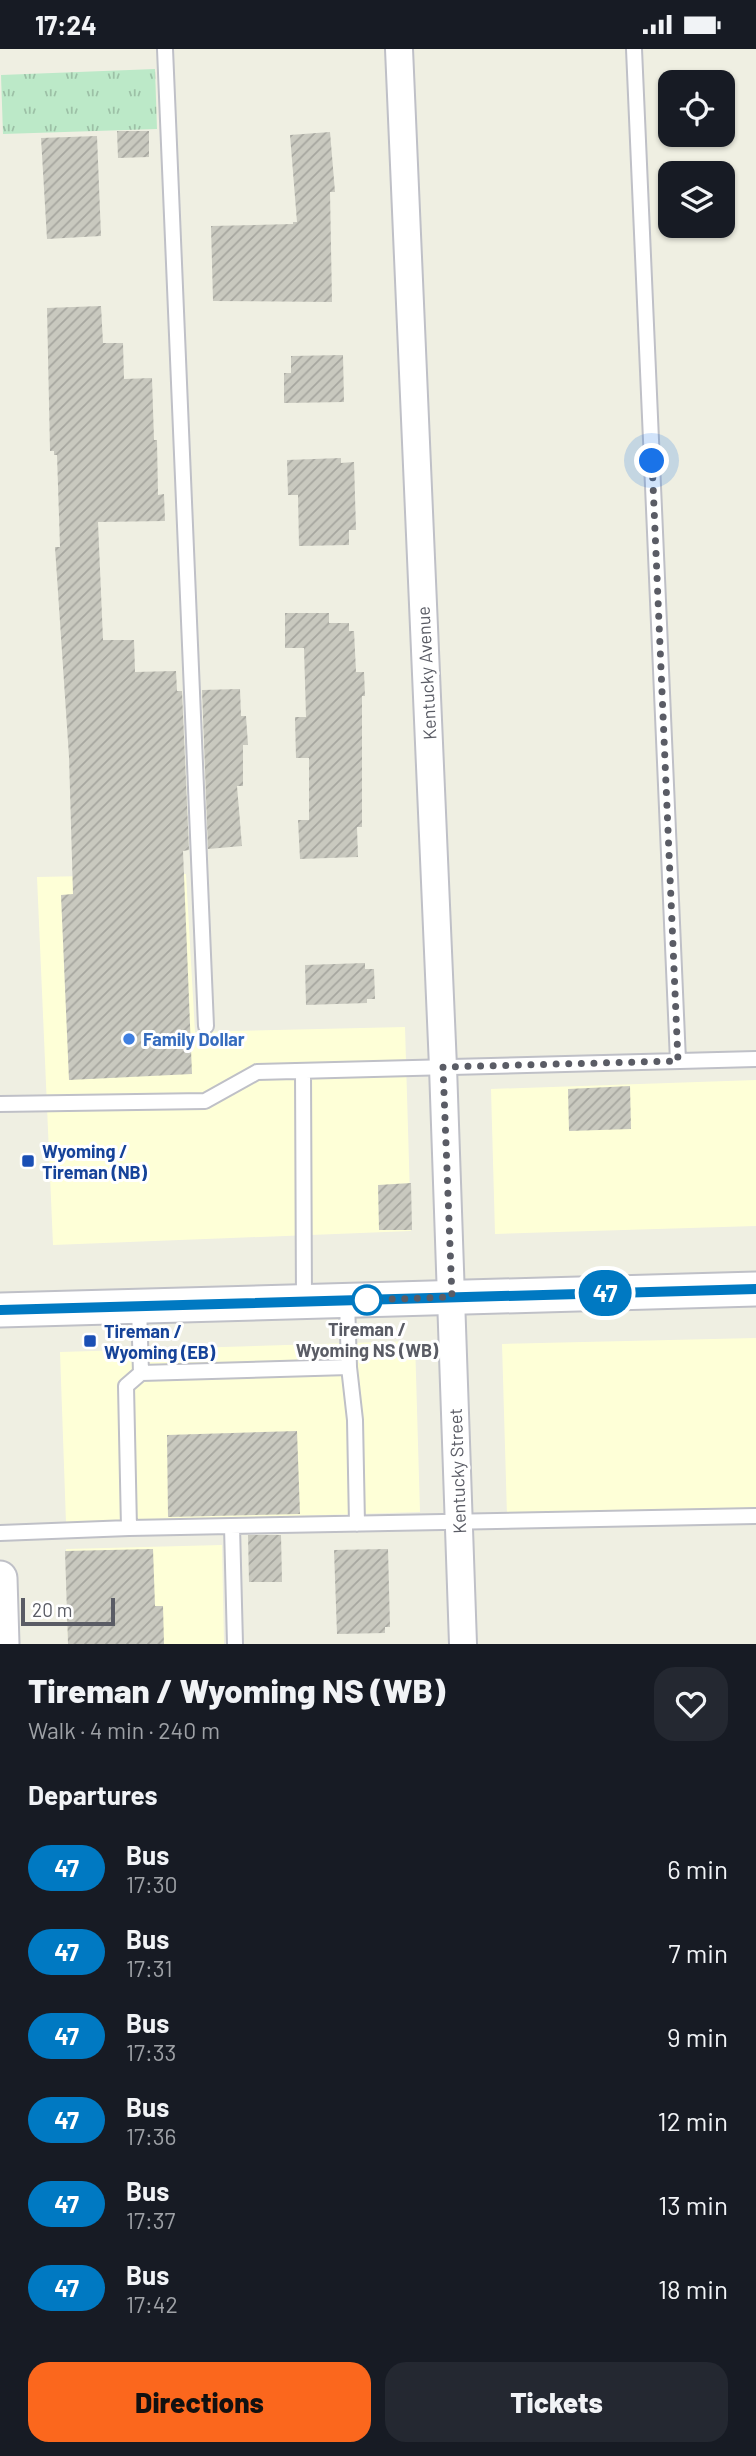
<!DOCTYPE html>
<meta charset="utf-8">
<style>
:root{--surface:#171b24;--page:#242831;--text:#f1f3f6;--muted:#9ea1a6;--accent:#fb671d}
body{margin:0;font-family:Barlow,sans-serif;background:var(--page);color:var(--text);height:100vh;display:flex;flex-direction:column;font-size:26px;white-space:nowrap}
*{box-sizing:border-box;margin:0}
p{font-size:23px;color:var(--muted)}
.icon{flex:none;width:38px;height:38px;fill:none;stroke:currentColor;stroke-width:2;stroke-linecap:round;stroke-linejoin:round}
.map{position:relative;height:1595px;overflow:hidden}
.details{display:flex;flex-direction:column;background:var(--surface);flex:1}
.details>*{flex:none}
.badge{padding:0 14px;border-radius:23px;font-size:24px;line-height:46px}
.tools{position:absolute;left:658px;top:21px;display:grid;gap:14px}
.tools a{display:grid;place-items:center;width:77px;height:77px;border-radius:14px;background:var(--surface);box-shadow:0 2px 5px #0004;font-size:35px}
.scale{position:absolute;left:21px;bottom:18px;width:94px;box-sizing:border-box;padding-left:7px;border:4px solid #5a5c65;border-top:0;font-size:19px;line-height:24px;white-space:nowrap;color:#5a5c65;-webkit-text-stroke:5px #fff;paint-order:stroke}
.you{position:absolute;width:35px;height:35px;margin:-18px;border:5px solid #fff;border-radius:50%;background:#1a73e8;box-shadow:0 0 0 10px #1a73e833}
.map>.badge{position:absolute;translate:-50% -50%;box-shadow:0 0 0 4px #fff}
h2{padding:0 28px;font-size:26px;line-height:63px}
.round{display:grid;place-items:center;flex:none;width:74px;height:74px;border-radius:21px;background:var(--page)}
.summary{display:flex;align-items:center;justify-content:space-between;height:119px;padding:0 28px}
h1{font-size:33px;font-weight:800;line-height:52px}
.button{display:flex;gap:14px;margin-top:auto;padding:14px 28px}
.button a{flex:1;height:80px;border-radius:21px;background:var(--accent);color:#111;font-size:28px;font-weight:800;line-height:80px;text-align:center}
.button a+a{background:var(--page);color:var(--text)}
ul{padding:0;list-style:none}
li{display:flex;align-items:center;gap:21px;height:84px;padding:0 28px}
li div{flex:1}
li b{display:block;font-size:26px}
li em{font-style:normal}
li .badge{min-width:77px;font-weight:700;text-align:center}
.status{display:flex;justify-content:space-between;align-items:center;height:49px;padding:0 35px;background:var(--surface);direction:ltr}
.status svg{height:19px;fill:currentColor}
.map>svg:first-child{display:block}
.commercial{fill:#feffd7}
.grass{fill:url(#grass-tufts)}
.building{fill:url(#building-hatch)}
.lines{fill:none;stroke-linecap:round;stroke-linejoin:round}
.service-casing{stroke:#bfc0c7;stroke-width:18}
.minor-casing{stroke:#bfc0c7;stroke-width:30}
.tertiary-casing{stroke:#bfc0c7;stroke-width:37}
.service{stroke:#fff;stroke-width:14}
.minor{stroke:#fff;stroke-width:26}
.tertiary{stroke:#fff;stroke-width:33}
.line-casing{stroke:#fff;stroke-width:16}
.line{stroke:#0079c2;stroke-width:10}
.walk{stroke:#5a5c65;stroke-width:7;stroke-dasharray:0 12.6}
.shop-dot{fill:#3f7fe0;stroke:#fff;stroke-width:2.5}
.transit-dot{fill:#1a4fb4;stroke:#fff;stroke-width:2.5}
.stop-dot{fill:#fff;stroke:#0079c2;stroke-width:3.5}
.labels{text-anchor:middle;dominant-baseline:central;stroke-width:6;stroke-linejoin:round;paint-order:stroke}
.street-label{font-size:18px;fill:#5a5c65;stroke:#fff}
.shop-label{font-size:18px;font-weight:bold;fill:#366cbe;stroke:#fff;text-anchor:start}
.transit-label{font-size:18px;font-weight:bold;fill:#164399;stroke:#fff;text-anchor:start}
.stop-label{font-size:18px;font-weight:bold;fill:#5a5c65;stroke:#fff}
</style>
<div class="status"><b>17:24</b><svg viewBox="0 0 49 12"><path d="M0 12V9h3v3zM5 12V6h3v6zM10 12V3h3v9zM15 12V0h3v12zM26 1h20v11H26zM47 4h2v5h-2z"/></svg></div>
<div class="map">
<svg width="756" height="1595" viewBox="0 0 756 1595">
<defs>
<pattern id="grass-tufts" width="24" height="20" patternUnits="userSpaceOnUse" patternTransform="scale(1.75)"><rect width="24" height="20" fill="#bce9c8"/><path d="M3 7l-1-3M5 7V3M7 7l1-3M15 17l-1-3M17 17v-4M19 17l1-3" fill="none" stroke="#9cc0a6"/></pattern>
<pattern id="building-hatch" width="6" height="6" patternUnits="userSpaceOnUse" patternTransform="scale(1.75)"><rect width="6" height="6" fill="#c9c9bf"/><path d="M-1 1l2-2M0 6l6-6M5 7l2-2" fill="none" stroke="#a6a69f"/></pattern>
</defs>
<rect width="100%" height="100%" fill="#efefe2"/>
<!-- commercial -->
<path class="commercial" d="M186,825L195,983L405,978L411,1182L53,1196L37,828Z
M756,1031V1177L495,1185L491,1040Z
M756,1289V1461L507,1467L502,1295Z
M415,1292L420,1463L66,1474L60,1303Z
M222,1496L224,1595H68L66,1500Z"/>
<!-- grass -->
<path class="grass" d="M155,20L157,80L3,85L1,26Z"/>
<!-- building -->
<path class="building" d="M117,82H149V108L118,109Z
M330,83L335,143H330L332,253L213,252L211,177L293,175V173H297L290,86Z
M97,87L101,187L47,190L41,89Z
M101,257L103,294H123L124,330L152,329L154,391H157L158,446L164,445L165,472L98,473L103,591H134L135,623L176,622L177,642H182L189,801L183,802L192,1025L69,1031L61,846L73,845L69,708L55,498H60L57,406H54V402H50L47,259Z
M343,306L344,353L284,354V324H291V307Z
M341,409V414L354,413L356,481H349V496L299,497L298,446H288L287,411Z
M285,564H329V574H349V582H354L356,623H364L365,647H362V778H357L358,808L300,810L298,771H309V709H296L295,668H306L304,599H285Z
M240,640L241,667H246L248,696H243V737H237L242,797L208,800L202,641Z
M365,914V920H374L375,950H367V954L306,956L305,916Z
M630,1037L631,1080L569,1082L568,1040Z
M411,1134L412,1181H379L378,1136Z
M297,1382L300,1465L168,1468L167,1386Z
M248,1486H281L282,1533H249Z
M153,1500L155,1557H163L164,1595H68L65,1502Z
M388,1500L390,1578H385V1584L337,1585L334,1501Z"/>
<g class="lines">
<!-- service casing -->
<g class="service-casing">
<path id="service" d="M165,0L206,977
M634,0L678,1012
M303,1022L304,1253
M0,1055L205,1052L257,1023L756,1010
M347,1252L349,1318L355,1371L357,1475
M139,1257L141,1324
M232,1477L235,1595
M129,1479L126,1337L141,1324L349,1318
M0,1484L129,1479L756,1467"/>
</g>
<!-- minor casing -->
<g class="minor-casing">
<path id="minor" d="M399,0L443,1018L463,1595"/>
</g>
<!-- tertiary casing -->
<g class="tertiary-casing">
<path id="tertiary" d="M0,1261L756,1240
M0,1529L2,1595"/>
</g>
<!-- service -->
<use href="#service" class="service"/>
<!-- minor -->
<use href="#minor" class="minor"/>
<!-- tertiary -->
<use href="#tertiary" class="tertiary"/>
</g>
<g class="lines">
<!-- line casing -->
<g class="line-casing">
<path id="line" d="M0,1261L756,1240"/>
</g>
<!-- line -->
<use href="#line" class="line"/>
<!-- walk -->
<path class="walk" d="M367,1251L452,1248L443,1018L678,1012L652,412"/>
</g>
<!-- markers -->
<circle class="shop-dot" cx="129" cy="990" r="7"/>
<g class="transit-dot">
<rect x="21" y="1105" width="14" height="14" rx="3.5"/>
<rect x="83" y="1285" width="14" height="14" rx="3.5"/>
</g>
<circle class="stop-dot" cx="367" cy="1251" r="14"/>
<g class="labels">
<!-- street labels -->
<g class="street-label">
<text transform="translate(426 624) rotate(-93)">Kentucky Avenue</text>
<text transform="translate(457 1422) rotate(-92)">Kentucky Street</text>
</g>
<!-- shop labels -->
<g class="shop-label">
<text x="143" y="990">Family Dollar</text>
</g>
<!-- transit labels -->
<g class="transit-label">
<text x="42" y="1102">Wyoming /<tspan x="42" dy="21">Tireman (NB)</tspan></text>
<text x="104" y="1282">Tireman /<tspan x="104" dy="21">Wyoming (EB)</tspan></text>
</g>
<!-- stop labels -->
<g class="stop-label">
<text x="367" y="1280">Tireman /<tspan x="367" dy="21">Wyoming NS (WB)</tspan></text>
</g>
</g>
</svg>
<div class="tools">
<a><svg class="icon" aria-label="locate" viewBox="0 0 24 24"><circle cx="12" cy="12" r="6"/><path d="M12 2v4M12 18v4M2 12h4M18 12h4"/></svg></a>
<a><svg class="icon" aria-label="layers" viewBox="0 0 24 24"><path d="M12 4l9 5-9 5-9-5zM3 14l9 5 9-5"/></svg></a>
</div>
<div class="scale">20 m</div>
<div class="you" style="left:652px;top:412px"></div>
<b class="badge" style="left:605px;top:1244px;background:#0079c2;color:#fff">47</b>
</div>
<section class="details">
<div class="summary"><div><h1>Tireman / Wyoming NS (WB)</h1><p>Walk · 4 min · 240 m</p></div><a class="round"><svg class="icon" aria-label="heart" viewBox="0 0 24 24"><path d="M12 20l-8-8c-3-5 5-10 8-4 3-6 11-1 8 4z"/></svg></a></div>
<h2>Departures</h2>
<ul>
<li><span class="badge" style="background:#0079c2;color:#fff">47</span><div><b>Bus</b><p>17:30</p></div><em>6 min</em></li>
<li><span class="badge" style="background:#0079c2;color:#fff">47</span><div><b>Bus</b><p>17:31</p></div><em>7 min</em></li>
<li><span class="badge" style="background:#0079c2;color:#fff">47</span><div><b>Bus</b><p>17:33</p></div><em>9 min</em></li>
<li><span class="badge" style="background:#0079c2;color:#fff">47</span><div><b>Bus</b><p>17:36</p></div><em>12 min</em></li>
<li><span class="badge" style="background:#0079c2;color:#fff">47</span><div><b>Bus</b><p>17:37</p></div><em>13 min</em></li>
<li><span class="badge" style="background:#0079c2;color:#fff">47</span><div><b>Bus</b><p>17:42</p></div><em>18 min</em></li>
</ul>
<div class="button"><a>Directions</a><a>Tickets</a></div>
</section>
